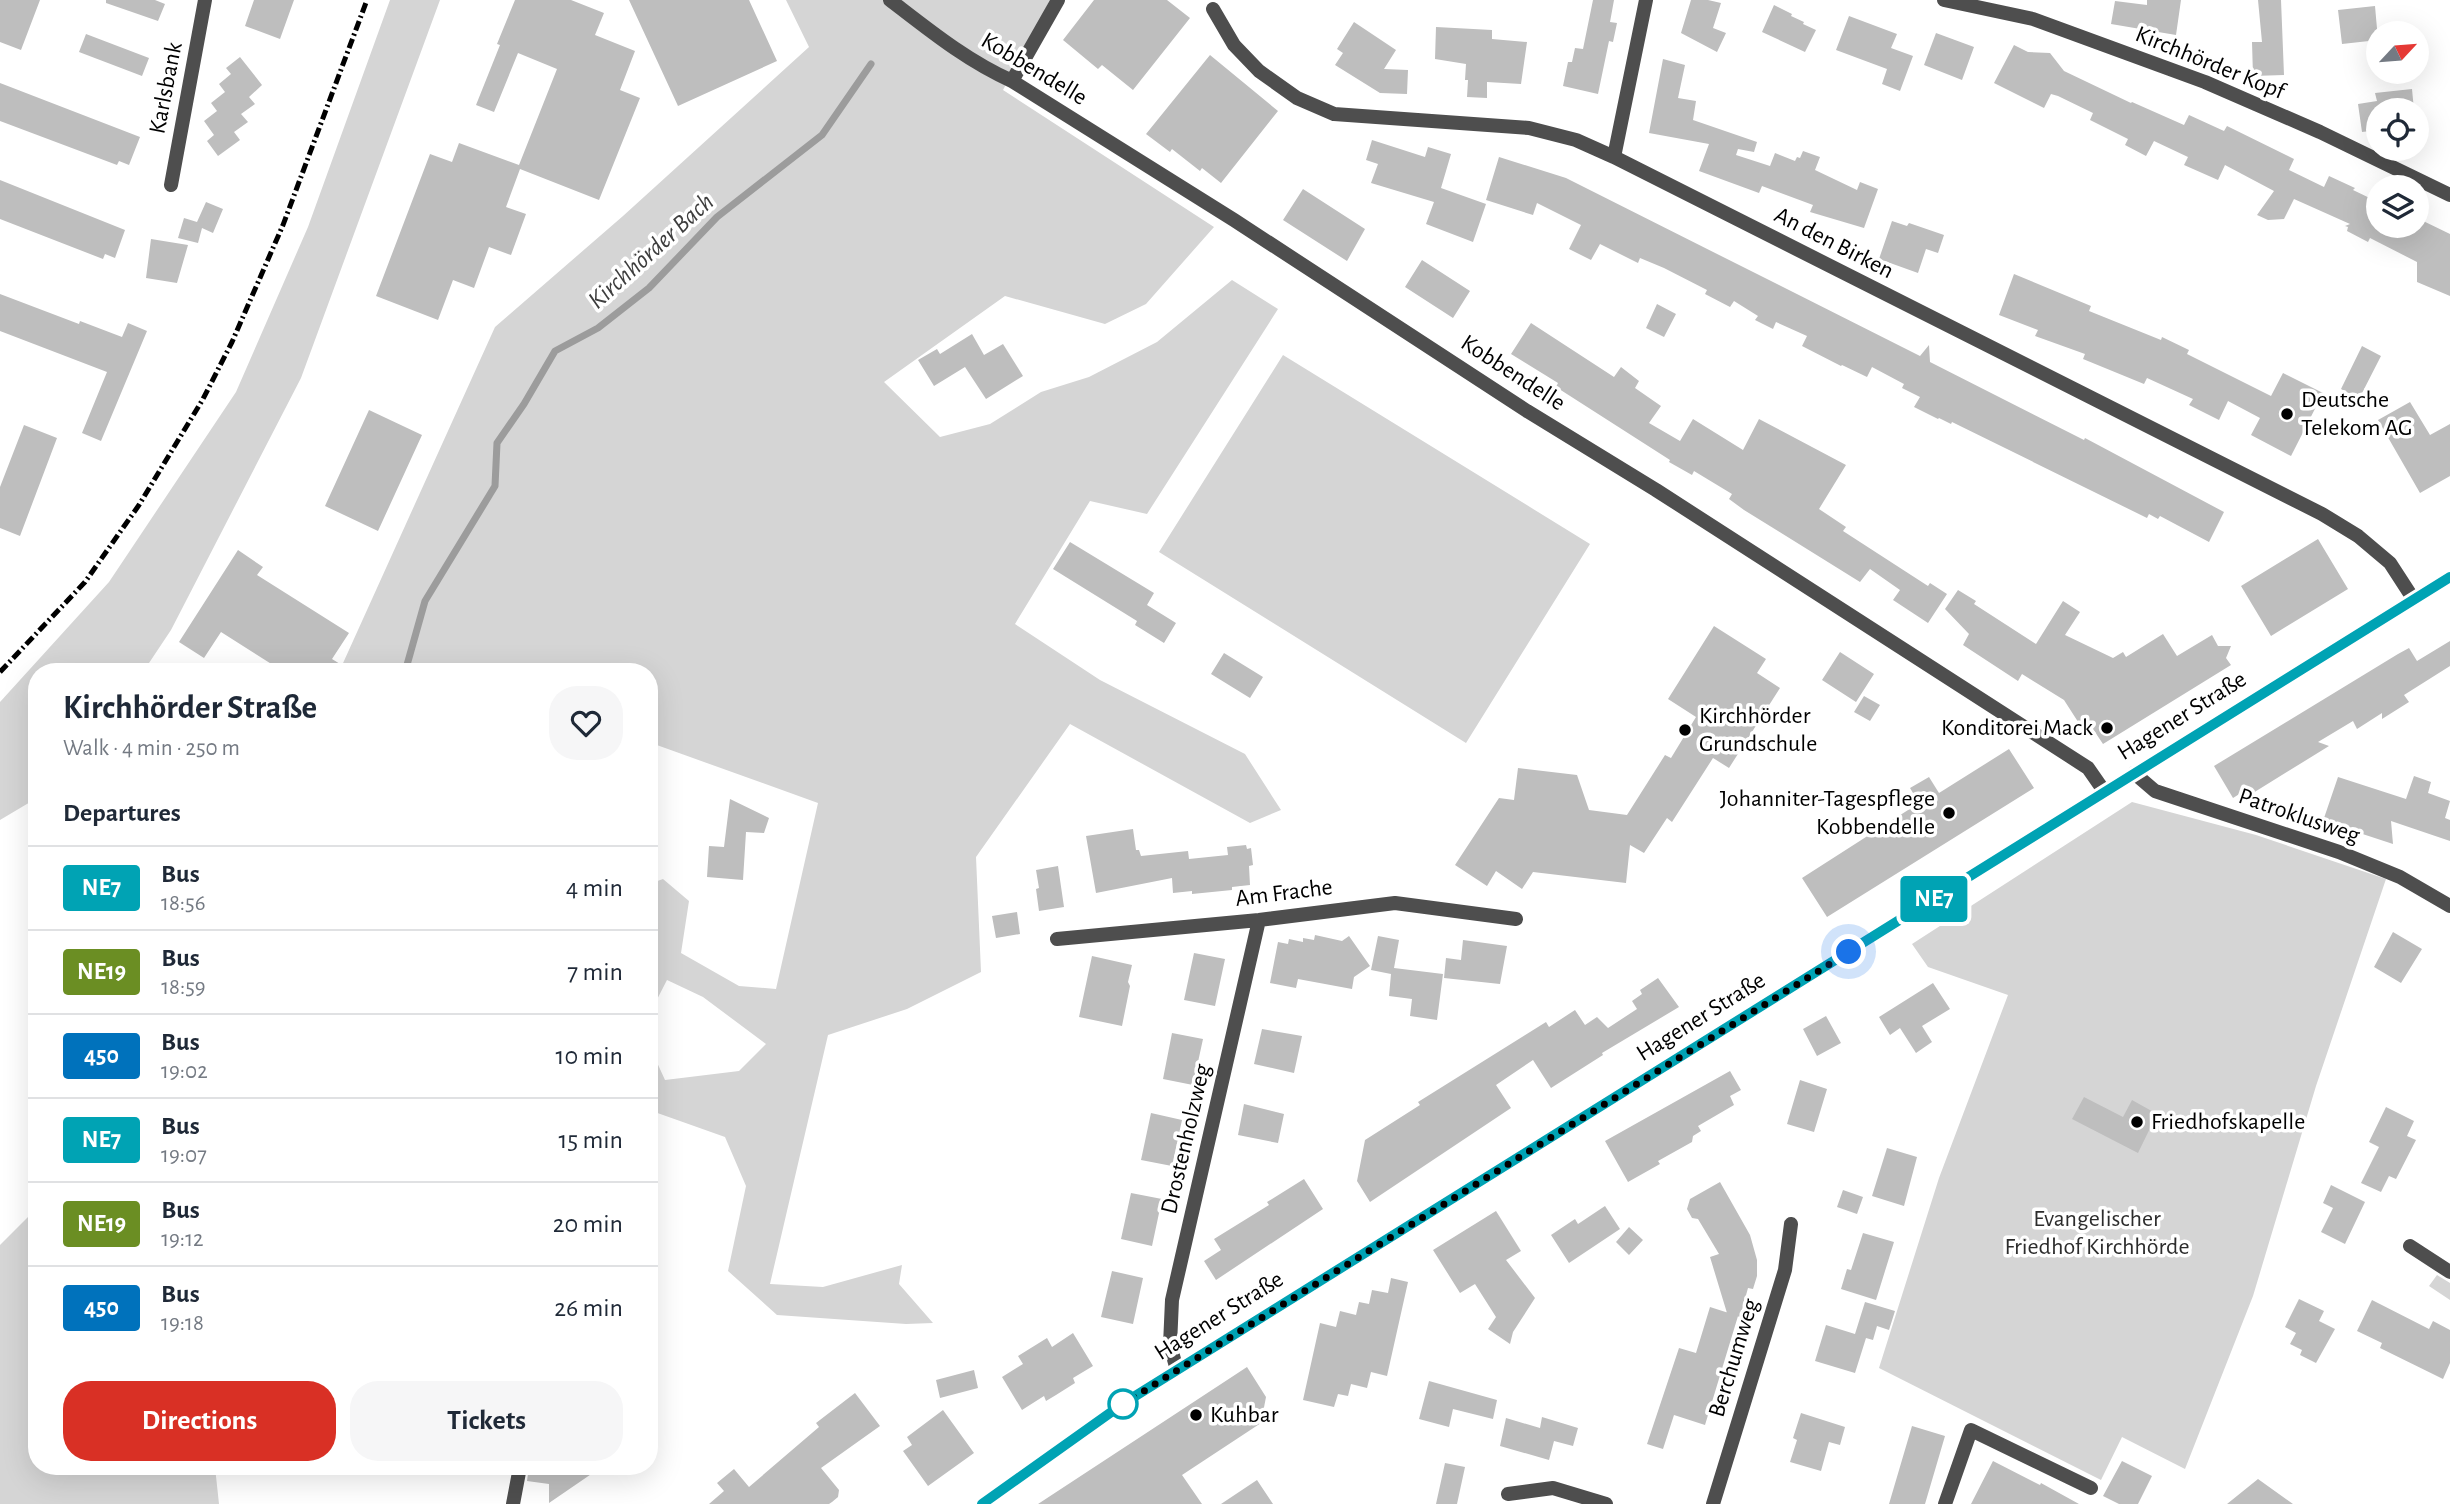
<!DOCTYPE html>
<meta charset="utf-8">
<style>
:root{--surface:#fff;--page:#f6f6f7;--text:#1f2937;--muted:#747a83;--line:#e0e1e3;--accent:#d93025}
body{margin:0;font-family:"Alegreya Sans",sans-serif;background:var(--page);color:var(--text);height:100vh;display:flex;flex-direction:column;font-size:26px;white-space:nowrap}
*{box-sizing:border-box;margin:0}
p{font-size:23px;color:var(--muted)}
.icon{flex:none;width:38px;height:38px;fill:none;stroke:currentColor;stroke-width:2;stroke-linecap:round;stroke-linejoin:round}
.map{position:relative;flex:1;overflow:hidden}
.side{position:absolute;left:28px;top:663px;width:630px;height:812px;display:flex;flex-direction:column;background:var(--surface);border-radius:28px;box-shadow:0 7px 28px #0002}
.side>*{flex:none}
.badge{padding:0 14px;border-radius:5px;font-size:24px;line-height:46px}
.needle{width:46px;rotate:64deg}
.tools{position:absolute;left:2366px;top:21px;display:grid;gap:14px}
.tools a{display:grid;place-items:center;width:63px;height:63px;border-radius:50%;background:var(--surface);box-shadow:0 7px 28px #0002;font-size:35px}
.you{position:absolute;width:35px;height:35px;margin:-18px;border:5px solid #fff;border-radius:50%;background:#1a73e8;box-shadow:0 0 0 10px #1a73e833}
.map>.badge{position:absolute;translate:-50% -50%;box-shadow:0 0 0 4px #fff}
h2{padding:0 35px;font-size:26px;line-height:63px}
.round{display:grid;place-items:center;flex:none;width:74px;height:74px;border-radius:28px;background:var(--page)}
.summary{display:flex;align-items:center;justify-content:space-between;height:119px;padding:0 35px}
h1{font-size:33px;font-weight:600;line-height:52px}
.action{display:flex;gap:14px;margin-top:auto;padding:14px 35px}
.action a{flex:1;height:80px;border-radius:28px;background:var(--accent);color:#fff;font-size:28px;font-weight:600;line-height:80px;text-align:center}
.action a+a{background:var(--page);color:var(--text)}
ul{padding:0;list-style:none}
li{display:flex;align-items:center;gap:21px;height:84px;padding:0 35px;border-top:2px solid var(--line)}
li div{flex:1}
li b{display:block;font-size:26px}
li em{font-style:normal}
li .badge{min-width:77px;font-weight:700;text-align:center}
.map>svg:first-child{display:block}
.green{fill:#d5d5d5}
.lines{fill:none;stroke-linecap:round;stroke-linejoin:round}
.stream{stroke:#9c9c9c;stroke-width:7}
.building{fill:#bebebe}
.street{stroke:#4e4e4e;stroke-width:14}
.secondary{stroke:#1b1b1b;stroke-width:14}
.rail{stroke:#000;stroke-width:5;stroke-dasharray:10 3.5 2 3.5;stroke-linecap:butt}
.line-casing{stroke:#fff;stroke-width:16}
.line{stroke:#00a3b4;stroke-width:10}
.walk{stroke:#000;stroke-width:7;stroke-dasharray:0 12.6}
.poi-dot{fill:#000;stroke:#fff;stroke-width:2.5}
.stop-dot{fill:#fff;stroke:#00a3b4;stroke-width:3.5}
.labels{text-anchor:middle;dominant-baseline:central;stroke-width:7;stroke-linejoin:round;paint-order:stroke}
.street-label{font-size:24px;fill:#000;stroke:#fff}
.poi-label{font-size:24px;fill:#000;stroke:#fff;text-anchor:start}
.park-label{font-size:24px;fill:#2c2c2c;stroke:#fff}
.water-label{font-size:26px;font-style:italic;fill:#3d3d3d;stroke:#fff}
</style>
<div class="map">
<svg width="2450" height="1504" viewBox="0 0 2450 1504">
<rect width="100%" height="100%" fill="#fff"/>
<!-- green -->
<path class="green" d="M390,0H440L301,378L171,630L143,672H37V798L0,820V702L109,582L236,392L308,227Z
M786,0H1050L1003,90L1214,227L1146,304L1105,324L1005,296L884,382L940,437L990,424L1041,392L1089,377L1157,342L1232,280L1278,309L1147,514L1090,501L1015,624L1100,680L1245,754L1281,810L1250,823L1070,724L976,857L981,972L907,1009L828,1035L770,1284L823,1287L902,1265L899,1284L933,1323L906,1324L777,1315L728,1271L746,1186L725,1137L649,1110V1045L665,1080L739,1071L766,1044L703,997L667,980L649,1015V884L663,879L689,901L681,953L739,986L776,989L818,803L654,744L649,768V672H339L495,327L623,216L809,47Z
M1283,355L1590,544L1466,743L1159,552Z
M2132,802L2256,835L2386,879L2316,1086L2253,1296L2185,1469L2122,1437L2101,1480L1879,1368L1939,1178L2008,995L1928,967L1912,944Z
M37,1208V1466L215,1467L219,1504H0V1245Z
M2437,1275L2450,1283V1300L2429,1286Z"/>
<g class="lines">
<!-- stream -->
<path class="stream" d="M405,672L425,601L495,486L497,443L524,404L555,351L598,328L649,288L717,217L822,135L871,64"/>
</g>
<!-- building -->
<path class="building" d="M0,0H40L21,50L0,42Z
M106,0H155L165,4L158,21L106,3Z
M254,0H294L280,39L245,26Z
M515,0H571L604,13L595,35L635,51L620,90L640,98L599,200L520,169L506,207L526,214L511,255L489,247L474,288L453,280L438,320L376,296L430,154L452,162L459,143L519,165L557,69L518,53L494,112L476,105L500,45L497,44Z
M629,0H749L777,61L678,106Z
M1094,0H1167L1190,18L1133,90L1102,65L1098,69L1063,40Z
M1593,0H1614L1610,22L1617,23L1613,42L1609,41L1598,94L1563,86L1568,62H1572L1575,48L1583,49Z
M1691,0H1708L1721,3L1713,28L1726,33L1717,52L1681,33Z
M2147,0H2181L2176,35L2111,24L2115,1L2147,5Z
M2258,0H2281L2284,75L2253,76L2252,42H2262Z
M1774,5L1792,14L1791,16L1804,22L1803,24L1816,30L1805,52L1762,32Z
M2375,6L2378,40L2342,44L2338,10Z
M1849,16L1897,34L1891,48L1913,56L1900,91L1882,84L1887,69L1836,50Z
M1354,22L1396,50L1384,69L1408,70L1407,94L1380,93L1335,65L1343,53L1337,49Z
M1436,27L1492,30V39L1527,42L1521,84L1487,82V98L1467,97L1468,80H1465L1466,64L1435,59Z
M1936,33L1974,47L1962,80L1924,65Z
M86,34L149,58L142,76L79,52Z
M2014,45L2028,52L2050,53L2064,71L2131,103L2132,102L2184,125L2189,115L2224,131L2227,126L2294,159L2289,170L2324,187L2329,176L2355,188L2353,190L2378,202V226H2417V218L2450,234V296L2417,282V262L2370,238L2368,242L2347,231L2348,227L2345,226L2350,224L2294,199L2284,219L2268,220L2257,215L2274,191L2225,165L2218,180L2184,165L2188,157L2154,141L2146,156L2125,145L2128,139L2090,120L2093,113L2058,96L2051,94L2044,108L1994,83Z
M1210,55L1278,111L1221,183L1202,168L1200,171L1172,149L1170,152L1146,134Z
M240,57L262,85L249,97L255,104L241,114L248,122L234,132L240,140L218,156L207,141L214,135L204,121L217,111L211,103L225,92L219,84L231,74L226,68Z
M1663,59L1685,65L1678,98L1696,101L1693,120L1757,142L1754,152L1738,149L1736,155L1770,166L1775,153L1795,161L1797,157L1800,158L1803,151L1820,157L1815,170L1857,190L1860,182L1878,189L1864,228L1810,212L1813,205L1762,186L1759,193L1699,171L1709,144L1649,133Z
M0,83L140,137L129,165L119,161L117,165L0,121Z
M2412,89L2414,110H2378V130L2362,132L2358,104L2377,101L2375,93Z
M1372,140L1425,157L1428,147L1451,154L1441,188L1486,204L1473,242L1426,224L1434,202L1371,183L1378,164L1366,160Z
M1499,157L1566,178L1920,356L1929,345L1930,362L2084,440L2085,438L2224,512L2209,542L2160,516L2158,519L2149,514L2147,518L1952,422L1951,424L1939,418L1938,419L1914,407L1920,397L1902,388L1904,384L1872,367L1867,377L1842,365L1841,366L1802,346L1807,336L1776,322L1773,329L1755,320L1758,316L1734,301L1730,307L1705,294L1707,290L1664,268L1640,258L1638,263L1600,244L1591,260L1569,249L1581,225L1537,203L1533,215L1486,200Z
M0,180L125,230L115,258L105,254L103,259L0,219Z
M1303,189L1365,229L1347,261L1283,220Z
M206,202L223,209L213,233L202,228L198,243L178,238L184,218L197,222Z
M1892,221L1907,226L1909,223L1944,235L1938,253L1926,249L1918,273L1879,259Z
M151,239L188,245L177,283L146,278Z
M1422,260L1470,291L1453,318L1405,287Z
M2014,274L2091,306L2089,311L2161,340L2162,337L2189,350L2187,354L2271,396L2283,373L2323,393L2291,456L2251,435L2260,418L2228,401L2219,420L2189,405L2193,399L2147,378L2144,384L2083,359L2085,354L2035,336L2038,330L1999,315Z
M0,294L79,324L80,321L122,337L128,323L147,331L101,441L82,433L107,372L0,331Z
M1657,304L1676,314L1664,337L1646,328Z
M1531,323L1614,377L1621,367L1639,381L1635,388L1661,406L1649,423L1680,441L1693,419L1743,450L1759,419L1846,465L1819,509L1846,527L1843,531L1928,586L1930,583L1947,594L1928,623L1893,600L1900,590L1870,569L1860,582L1744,510L1729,499L1732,494L1694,471L1692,475L1669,462L1670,460L1556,387L1558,383L1511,354Z
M972,334L984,355L1003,344L1023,376L986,399L965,367L934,386L918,360L937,349L940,354Z
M2362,346L2381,356L2359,399L2341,389Z
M2410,402L2430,435L2450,424V476L2420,493L2378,420Z
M369,410L422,435L378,531L325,506Z
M24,425L57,438L20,536L0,528V487Z
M2318,539L2348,589L2271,636L2241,586Z
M1070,542L1154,593L1147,605L1176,623L1164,643L1135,625L1137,621L1053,569Z
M238,550L263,567L257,575L349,633L332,659L353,672H284L221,632L204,658L179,642Z
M1958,590L1976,601L1974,604L2036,644L2063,601L2080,612L2065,635L2113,658L2123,652L2126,657L2163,634L2177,656L2212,635L2218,646H2231L2226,658L2231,665L2103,744L2089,723L2082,728L2064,700L2022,674L2018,681L1963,645L1969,634L1945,609Z
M1714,626L1766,659L1757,673L1780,688L1729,768L1713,758L1672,822L1667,818L1644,853L1630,845L1626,883L1533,872L1522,889L1496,871L1487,886L1455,865L1499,798L1514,800L1518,768L1577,775L1589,810L1627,815L1665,755L1671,758L1696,717L1668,699Z
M2450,641V666L2404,695L2409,702L2382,719V713L2357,729L2353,721L2318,742L2329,746L2253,793L2249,788L2233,798L2214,766L2398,654L2409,648L2417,661Z
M1840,652L1874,674L1856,702L1822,680Z
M1224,653L1263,677L1250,698L1211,674Z
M1864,696L1880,705L1870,721L1854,712Z
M2009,749L2034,788L1827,917L1802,878L1919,803L1910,788L1929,777L1939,793Z
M2414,776L2431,782L2428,793L2450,801L2445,818L2450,820V841L2391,821L2393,844L2323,821L2338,777L2406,799Z
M730,799L769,818L764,833L746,832L743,880L707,877L709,846L724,847Z
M1133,829L1136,850H1139L1141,856L1188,851L1189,859L1228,855L1227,847L1246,845L1247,849L1251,848L1253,865L1249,866L1250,885L1232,887V890L1192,894V891L1173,893L1172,878L1096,893L1086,836Z
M1058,866L1064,907L1039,911L1036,889L1039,888L1036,870Z
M1017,912L1020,934L996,938L992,916Z
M2393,932L2422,949L2401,983L2374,967Z
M1315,935L1342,941L1349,936L1370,966L1354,977L1352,989L1298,979L1296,988L1270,983L1278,942L1288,944L1289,939L1303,942V938L1314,940Z
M1378,936L1399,940L1394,968L1443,974L1437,1020L1410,1016L1412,999L1389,996L1391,974L1371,970Z
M1463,940L1507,946L1500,984L1444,978L1446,958L1461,960Z
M1194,953L1225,959L1215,1006L1184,1000Z
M1092,956L1132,965L1128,982L1130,986L1122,1026L1079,1017Z
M1658,978L1679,1007L1602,1053L1603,1055L1551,1088L1533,1060L1496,1085L1511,1108L1370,1202L1357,1181L1365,1140L1420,1105L1418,1102L1546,1022L1549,1027L1575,1010L1585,1025L1597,1017L1608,1028L1637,1009L1632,1001L1642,994L1640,990Z
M1933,983L1950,1009L1922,1026L1932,1042L1916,1053L1900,1028L1890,1035L1879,1017Z
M1826,1016L1841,1043L1817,1056L1803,1029Z
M1262,1029L1302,1036L1294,1073L1254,1064Z
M1172,1033L1203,1039L1193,1085L1163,1079Z
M1730,1071L1741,1090L1730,1096L1734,1105L1698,1126L1701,1131L1693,1136L1692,1142L1658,1161L1660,1164L1628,1182L1605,1141Z
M1800,1080L1827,1089L1814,1132L1787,1124Z
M2084,1097L2123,1117L2132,1100L2157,1114L2138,1153L2072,1119Z
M1244,1104L1284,1114L1278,1143L1238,1135Z
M2386,1107L2414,1121L2407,1136L2416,1140L2396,1179L2389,1176L2381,1192L2361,1183L2379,1147L2369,1142Z
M1151,1113L1182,1120L1172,1166L1141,1160Z
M1887,1148L1917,1157L1904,1206L1872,1196Z
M1304,1179L1323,1209L1216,1280L1204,1261L1221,1250L1214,1239L1269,1205L1267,1202Z
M1720,1182L1750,1235L1757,1260V1276L1753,1289L1748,1288L1740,1317L1727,1313L1710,1257L1719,1254L1698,1219L1692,1218L1687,1209L1690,1199Z
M2331,1185L2365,1202L2345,1244L2321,1232L2333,1208L2323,1203Z
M1843,1190L1863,1197L1857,1214L1837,1207Z
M1131,1193L1162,1199L1152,1246L1121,1239Z
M1605,1206L1620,1229L1569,1263L1551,1235L1575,1219L1578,1224Z
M1496,1211L1521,1251L1506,1260L1535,1298L1513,1332L1510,1344L1488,1329L1496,1317L1475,1284L1460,1293L1433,1250Z
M1629,1227L1643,1240L1629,1255L1616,1242Z
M1863,1233L1894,1242L1876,1300L1841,1289L1847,1269L1851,1270Z
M1112,1271L1143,1278L1133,1324L1101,1317Z
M1391,1278L1408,1282L1387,1376L1371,1372L1367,1388L1351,1384L1348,1396L1338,1394L1334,1407L1303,1400L1320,1323L1336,1327L1340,1311L1356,1315L1359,1302L1369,1304L1372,1290L1388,1293Z
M2299,1299L2324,1311L2319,1321L2335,1329L2316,1363L2300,1355L2302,1350L2290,1344L2296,1333L2285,1327Z
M2372,1300L2429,1329L2433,1321L2450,1330V1363L2443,1379L2380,1348L2382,1343L2357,1331Z
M1865,1302L1895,1311L1889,1330L1877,1326L1873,1340L1866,1338L1855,1373L1815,1361L1826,1325L1855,1334Z
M1710,1307L1738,1316L1705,1425L1674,1415L1663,1449L1647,1444L1679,1348L1696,1353Z
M1073,1333L1093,1366L1073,1378L1075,1383L1056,1395L1046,1401L1044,1396L1022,1410L1002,1377L1023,1364L1018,1356L1047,1338L1052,1347Z
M1247,1367L1266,1397L1261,1423L1182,1475L1202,1504H1038Z
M974,1370L978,1388L940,1398L936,1380Z
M1429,1381L1497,1400L1493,1419L1453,1409L1449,1427L1419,1419Z
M855,1393L880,1426L821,1468L839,1490L838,1497L832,1502L829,1504H709L724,1491L717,1483L734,1469L749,1487L819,1427L816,1423Z
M943,1410L974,1453L928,1486L903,1451L912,1445L907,1437Z
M1801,1413L1845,1427L1840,1445L1829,1442L1821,1471L1790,1462L1797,1440L1793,1438Z
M1542,1417L1578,1428L1573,1446L1554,1441L1549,1460L1500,1446L1506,1418L1540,1428Z
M1912,1426L1945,1436L1925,1504H1889Z
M1993,1461L2040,1485L2041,1483L2079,1504H1971Z
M2122,1461L2152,1476L2138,1504H2119L2103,1496Z
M1445,1463L1465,1467L1457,1504H1436Z
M529,1466H603L549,1503V1484L527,1481Z
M2258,1479L2293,1504H2227Z
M1257,1480L1273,1504H1221Z"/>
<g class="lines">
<!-- street -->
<path class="street" d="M890,0C929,30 967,61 1012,81L1234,220L1527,411L1656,490L2088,768L2104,791
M1944,0L2033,19L2205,82L2320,132L2450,195
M1213,9L1234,45L1259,71L1297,98L1334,114L1529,128L1576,140L1614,157L2322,514L2358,536L2390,563L2414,600
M1012,81L1058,0
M1614,157L1646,0
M171,185L205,0
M2134,773L2155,791L2339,852L2400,877L2450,906
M1057,939L1259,920L1395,903L1516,919
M2410,1246L2450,1272
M1177,1370L1170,1345L1172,1300L1259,920
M1508,1494L1553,1488L1606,1504
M513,1504L520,1467
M1713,1504L1785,1270L1791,1224
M1945,1504L1971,1430L2091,1488"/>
<!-- secondary -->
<path class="secondary" d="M982,1504L1124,1403L2450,577"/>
<!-- rail -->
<path class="rail" d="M0,672L85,582L139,505L203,399L232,342L283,225L367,0"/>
</g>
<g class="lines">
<!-- line casing -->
<g class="line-casing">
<path id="line" d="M982,1504L1124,1403L2450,577"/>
</g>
<!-- line -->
<use href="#line" class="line"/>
<!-- walk -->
<path class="walk" d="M1123,1404L1849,952"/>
</g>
<!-- markers -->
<g class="poi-dot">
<circle cx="2287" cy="414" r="7"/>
<circle cx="2107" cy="728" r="7"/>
<circle cx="1685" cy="730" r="7"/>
<circle cx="1949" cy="813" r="7"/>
<circle cx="2137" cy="1122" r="7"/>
<circle cx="1196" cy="1415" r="7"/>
</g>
<circle class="stop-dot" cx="1123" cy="1404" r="14"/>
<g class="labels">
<!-- street labels -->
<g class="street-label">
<text transform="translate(2210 63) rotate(22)">Kirchhörder Kopf</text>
<text transform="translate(1034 69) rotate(31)">Kobbendelle</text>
<text transform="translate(166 88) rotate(-79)">Karlsbank</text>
<text transform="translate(1834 243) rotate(27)">An den Birken</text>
<text transform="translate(1513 373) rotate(33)">Kobbendelle</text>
<text transform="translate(2182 716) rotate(-32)">Hagener Straße</text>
<text transform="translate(2299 816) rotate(19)">Patroklusweg</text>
<text transform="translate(1284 893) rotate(-7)">Am Frache</text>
<text transform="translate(1701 1017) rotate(-32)">Hagener Straße</text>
<text transform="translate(1186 1139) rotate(-77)">Drostenholzweg</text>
<text transform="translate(1219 1316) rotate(-32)">Hagener Straße</text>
<text transform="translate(1734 1358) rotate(-73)">Berchumweg</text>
</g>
<!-- poi labels -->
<g class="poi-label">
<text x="2301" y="400">Deutsche<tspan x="2301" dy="28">Telekom AG</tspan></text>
<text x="1699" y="716">Kirchhörder<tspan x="1699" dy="28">Grundschule</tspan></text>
<text x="2093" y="728" text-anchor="end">Konditorei Mack</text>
<text x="1935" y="799" text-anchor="end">Johanniter-Tagespflege<tspan x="1935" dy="28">Kobbendelle</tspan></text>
<text x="2151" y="1122">Friedhofskapelle</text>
<text x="1210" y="1415">Kuhbar</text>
</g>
<!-- park labels -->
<g class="park-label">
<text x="2097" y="1219">Evangelischer<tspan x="2097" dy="28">Friedhof Kirchhörde</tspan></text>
</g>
<!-- water labels -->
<g class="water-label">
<text transform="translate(651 251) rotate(-42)">Kirchhörder Bach</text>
</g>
</g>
</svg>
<div class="tools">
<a><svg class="needle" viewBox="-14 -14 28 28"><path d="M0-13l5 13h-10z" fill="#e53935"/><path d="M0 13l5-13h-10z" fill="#747a83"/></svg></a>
<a><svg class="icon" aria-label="locate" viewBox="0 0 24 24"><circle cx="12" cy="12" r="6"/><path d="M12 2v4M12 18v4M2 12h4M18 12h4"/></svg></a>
<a><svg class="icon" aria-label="layers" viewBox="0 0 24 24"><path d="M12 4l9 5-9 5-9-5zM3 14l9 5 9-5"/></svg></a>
</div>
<div class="you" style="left:1849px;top:952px"></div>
<b class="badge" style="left:1934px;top:899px;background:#00a3b4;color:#fff">NE7</b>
<section class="side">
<div class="summary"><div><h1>Kirchhörder Straße</h1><p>Walk · 4 min · 250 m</p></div><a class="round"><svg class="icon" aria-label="heart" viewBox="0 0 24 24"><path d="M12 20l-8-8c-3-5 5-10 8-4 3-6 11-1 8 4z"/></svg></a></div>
<h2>Departures</h2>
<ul>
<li><span class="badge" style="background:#00a3b4;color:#fff">NE7</span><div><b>Bus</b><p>18:56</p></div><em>4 min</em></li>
<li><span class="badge" style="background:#6b8e23;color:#fff">NE19</span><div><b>Bus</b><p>18:59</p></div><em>7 min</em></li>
<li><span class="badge" style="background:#0072bc;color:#fff">450</span><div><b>Bus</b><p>19:02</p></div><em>10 min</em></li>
<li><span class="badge" style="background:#00a3b4;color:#fff">NE7</span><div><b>Bus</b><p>19:07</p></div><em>15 min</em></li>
<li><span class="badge" style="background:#6b8e23;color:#fff">NE19</span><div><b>Bus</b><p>19:12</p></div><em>20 min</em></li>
<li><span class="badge" style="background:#0072bc;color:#fff">450</span><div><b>Bus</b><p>19:18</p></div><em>26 min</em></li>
</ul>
<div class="action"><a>Directions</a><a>Tickets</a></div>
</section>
</div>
